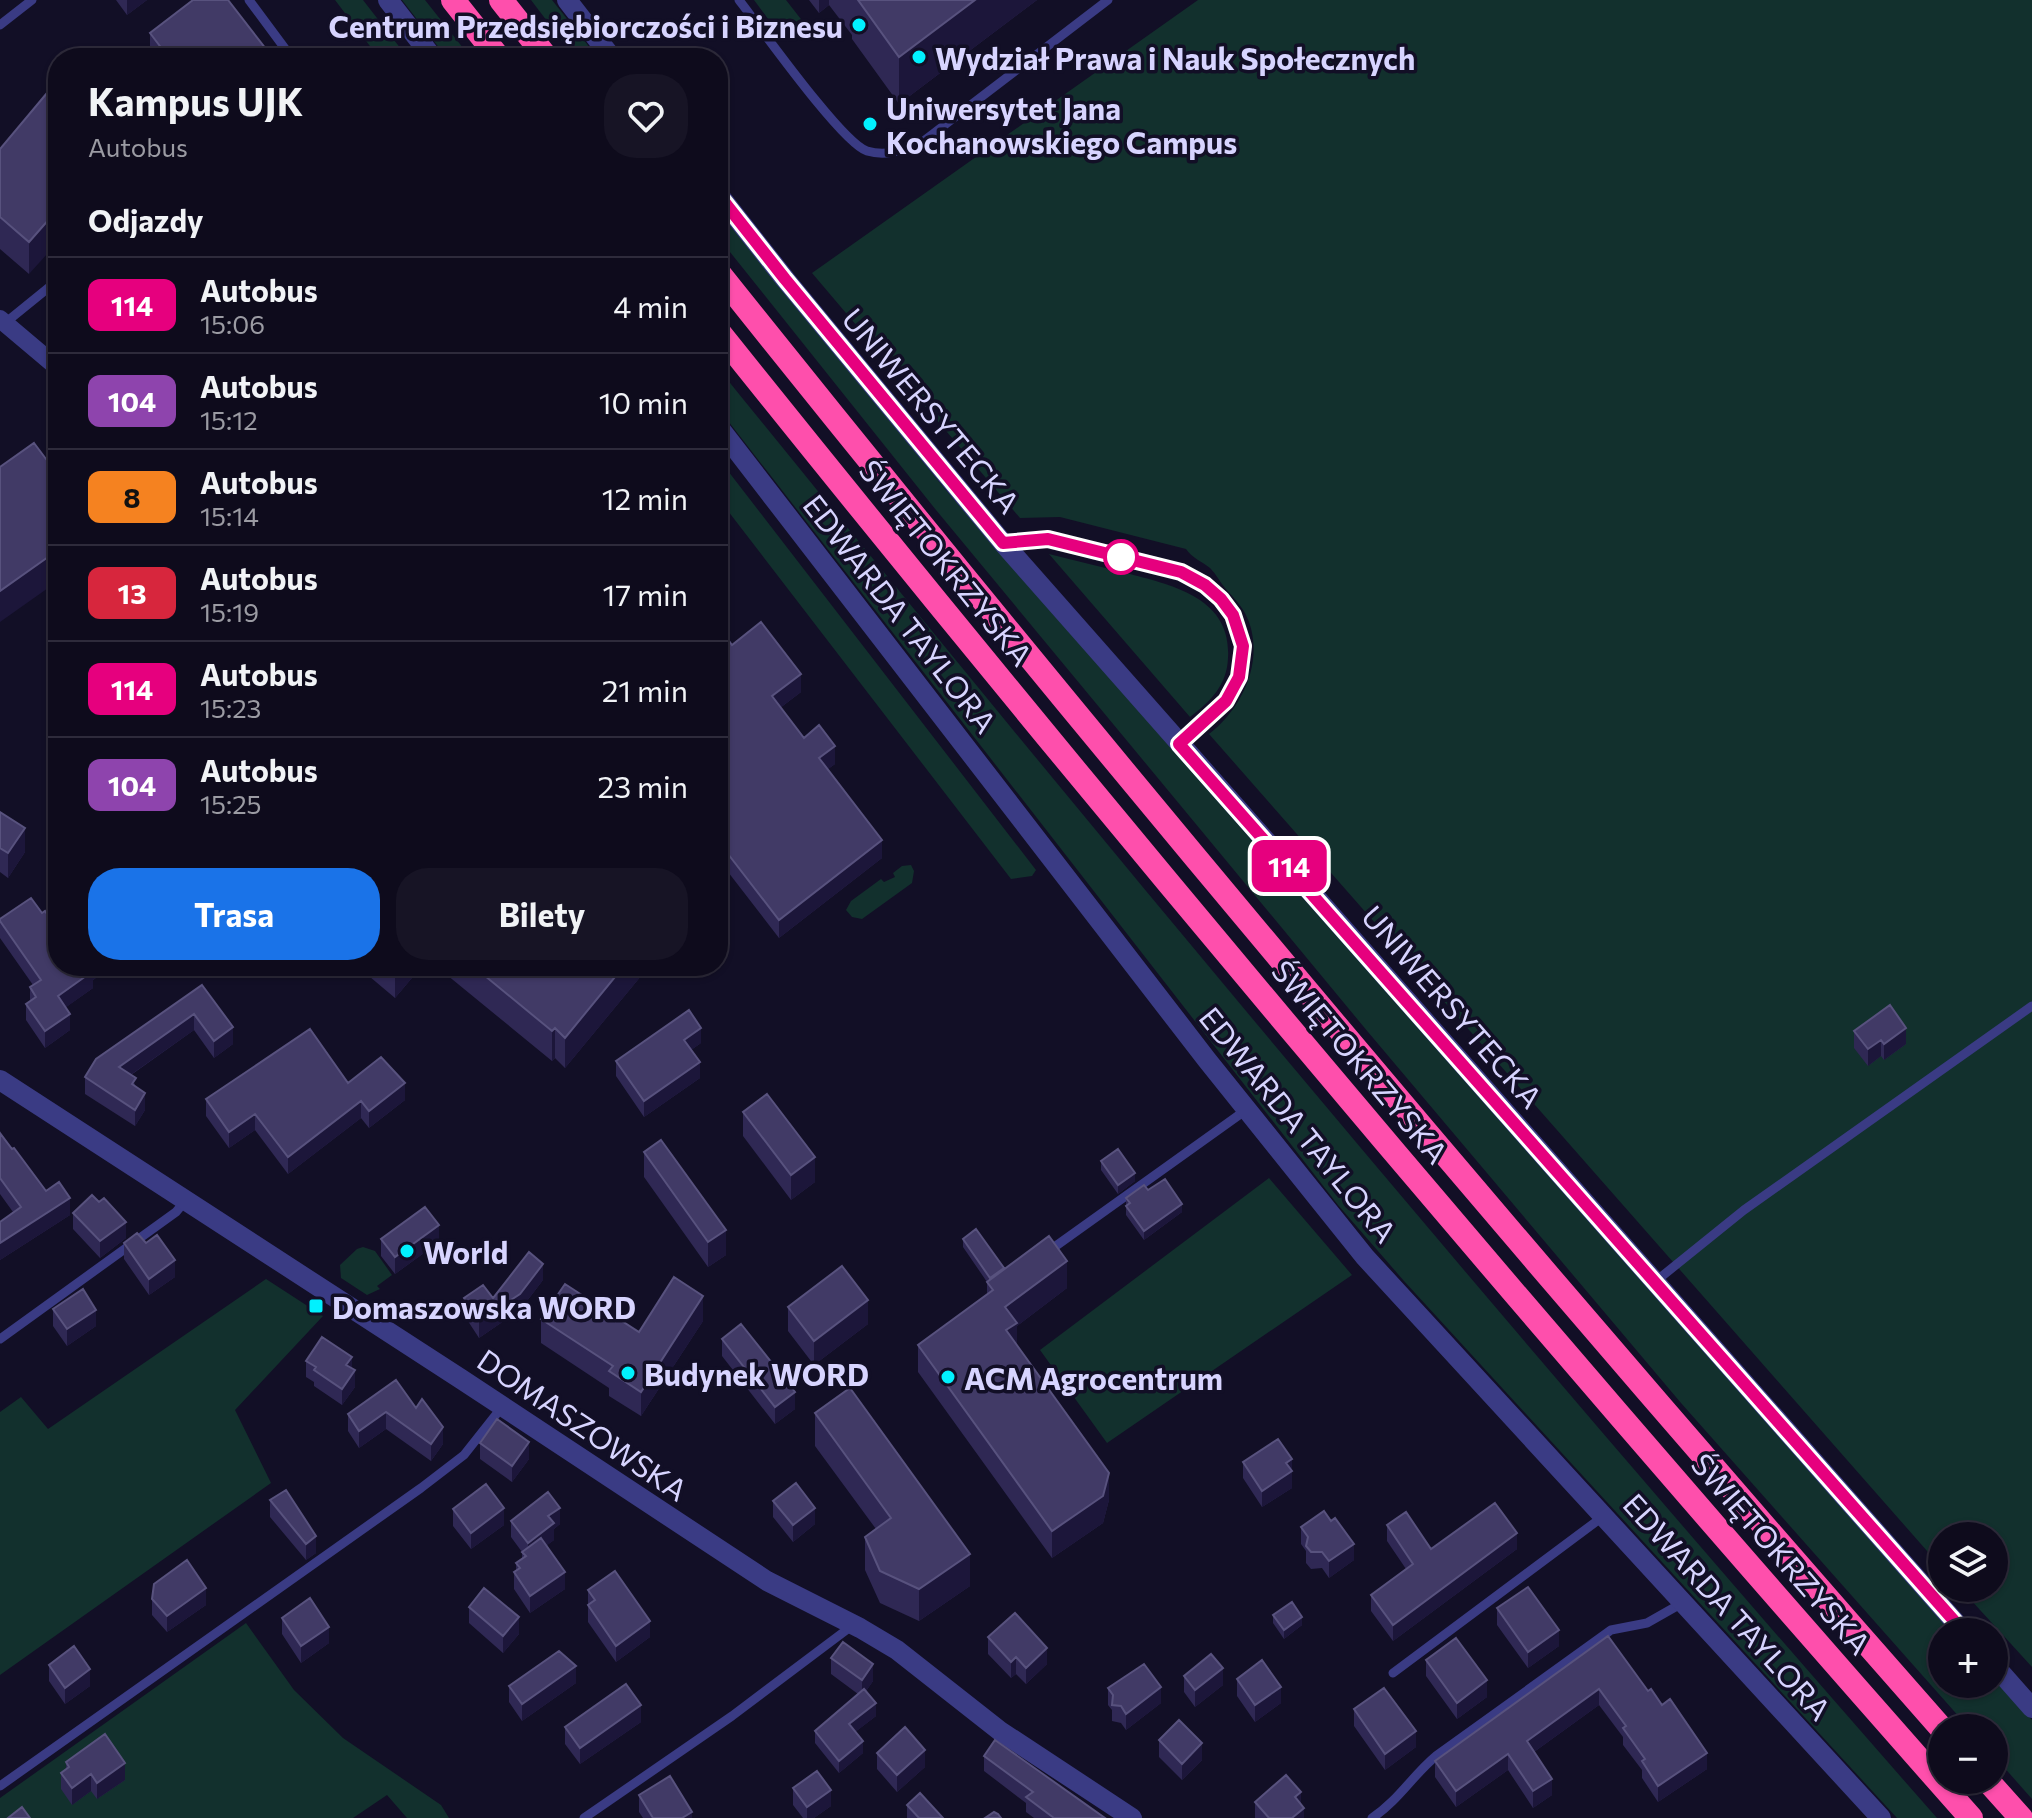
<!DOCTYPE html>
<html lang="pl">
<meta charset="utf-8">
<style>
:root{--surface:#0e0b1c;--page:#171425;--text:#f1f3f6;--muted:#9b9ba3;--line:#2e2b3b;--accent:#1a73e8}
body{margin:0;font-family:Commissioner,sans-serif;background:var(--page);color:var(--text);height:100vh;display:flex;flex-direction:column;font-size:30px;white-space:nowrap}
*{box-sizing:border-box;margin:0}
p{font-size:26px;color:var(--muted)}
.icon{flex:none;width:44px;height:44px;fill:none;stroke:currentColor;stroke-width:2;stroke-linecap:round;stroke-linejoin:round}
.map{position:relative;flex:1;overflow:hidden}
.sheet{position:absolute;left:48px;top:48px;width:680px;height:928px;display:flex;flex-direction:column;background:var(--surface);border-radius:32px;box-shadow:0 2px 6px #0004,0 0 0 2px var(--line)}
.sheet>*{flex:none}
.badge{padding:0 16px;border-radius:12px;font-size:28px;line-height:52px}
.fabs{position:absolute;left:1928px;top:1522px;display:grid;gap:16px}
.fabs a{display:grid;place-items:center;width:80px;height:80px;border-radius:50%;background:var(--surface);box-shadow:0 2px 6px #0004,0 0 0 2px var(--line);font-size:40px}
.map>.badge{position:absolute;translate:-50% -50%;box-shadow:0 0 0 4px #fff}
h2{padding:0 40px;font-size:30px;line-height:72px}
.round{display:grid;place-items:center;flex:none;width:84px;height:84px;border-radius:32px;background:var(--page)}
.overview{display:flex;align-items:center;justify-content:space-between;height:136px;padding:0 40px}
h1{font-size:38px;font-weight:700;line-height:60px}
.action{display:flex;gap:16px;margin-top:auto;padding:16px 40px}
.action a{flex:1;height:92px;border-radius:32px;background:var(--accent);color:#fff;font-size:32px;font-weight:700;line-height:92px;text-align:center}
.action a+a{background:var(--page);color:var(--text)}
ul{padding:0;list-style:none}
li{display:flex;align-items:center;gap:24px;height:96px;padding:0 40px;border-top:2px solid var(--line)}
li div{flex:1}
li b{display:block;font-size:30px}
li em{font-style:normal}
li .badge{min-width:88px;font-weight:700;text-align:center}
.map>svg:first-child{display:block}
.green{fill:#12302d}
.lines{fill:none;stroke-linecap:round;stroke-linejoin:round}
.service{stroke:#3a3b84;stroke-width:9}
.minor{stroke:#3a3b84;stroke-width:18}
.tertiary{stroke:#3a3b84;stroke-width:20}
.motorway{stroke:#fe4fac;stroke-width:24}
.wall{fill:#2f2854}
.shaded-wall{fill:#1c163a}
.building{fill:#413a66;stroke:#58527e;stroke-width:2}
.line-casing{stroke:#fff;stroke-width:18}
.line{stroke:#e6007e;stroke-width:12}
.poi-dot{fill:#01f1fe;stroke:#120f26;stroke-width:3}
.stop-dot{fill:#fff;stroke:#e6007e;stroke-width:4}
.labels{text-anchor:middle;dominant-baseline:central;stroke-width:7;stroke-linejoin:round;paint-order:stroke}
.poi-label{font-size:30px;font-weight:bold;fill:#d7d4ff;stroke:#120f26;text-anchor:start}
.street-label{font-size:30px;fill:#d7d4ff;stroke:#120f26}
</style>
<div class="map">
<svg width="2032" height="1818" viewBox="0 0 2032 1818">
<rect width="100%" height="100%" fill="#120f26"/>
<!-- green -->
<path class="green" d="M335,0H363L408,58H379Z
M402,0H425L471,58H447Z
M531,0H552L598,58H575Z
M754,0H786L804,23L783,39Z
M1198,0H2032V1667L1960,1588H1994V1536H1942V1568L1209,734C1244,707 1267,656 1245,613C1240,604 1232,596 1225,588C1220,582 1216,574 1210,568C1201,561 1192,558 1186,549L1060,517L1020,518L812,273Z
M718,207L945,489L1954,1632H1942V1684H1994V1677L2032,1720V1799L1994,1756V1728H1969L1681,1403L1368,1032L936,510L718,237Z
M718,368C1115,859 1520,1344 1937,1818H1897L1404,1281L1338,1205L718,408Z
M718,458L1036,870L1032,876L1011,879L718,498Z
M1049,554C1074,560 1100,567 1126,573C1171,585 1232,597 1228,658C1227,685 1211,701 1190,717Z
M911,865L914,871L912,883L862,919L852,917L846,910L851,901L881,879L884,882L895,877L893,873L902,866Z
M1269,1178L1352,1275L1107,1443L1040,1350Z
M363,1247L375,1251L392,1275L377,1286L380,1289L367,1295L341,1278L340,1265L357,1249Z
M266,1279L323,1316L235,1410L271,1483L0,1675V1412L21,1397L48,1429Z
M246,1623L294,1690L343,1738L441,1805L449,1818H407L387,1795L353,1818H0V1798Z"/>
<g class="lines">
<!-- service -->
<path class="service" d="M249,0L292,58
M739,0C760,27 842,143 867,151C887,157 902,150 921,143L1108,0
M0,25L32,0
M5,323L58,280
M1004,542L1048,539L1181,572L1205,585L1221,599L1233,615L1243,646L1239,677L1226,701L1179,744
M1046,1253L1246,1110
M1656,1281L1744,1210L2032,1006
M0,1339L176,1212L186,1200
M1393,1673L1605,1515
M0,1786L421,1488L464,1455L502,1407
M584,1818L732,1716L853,1625
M1372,1818C1398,1801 1413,1775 1436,1756L1611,1630L1647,1623L1684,1602"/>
<!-- minor -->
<path class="minor" d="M0,319L58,368"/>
<!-- tertiary -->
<path class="tertiary" d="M388,0L433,58
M567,0L612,58
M718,194L785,279L1003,543L1964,1632
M718,426L1207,1060L1365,1257L1881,1818
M0,1080L461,1379L767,1581L860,1628L897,1650L1000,1731L1132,1818
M1994,1665L2032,1708"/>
<!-- motorway -->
<path class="motorway" d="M453,0L499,58
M501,0L547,58
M718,272C1114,768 1523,1253 1942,1729
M718,331C1123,837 1542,1333 1971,1818
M1987,1780L2021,1818"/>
</g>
<!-- wall -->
<path class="wall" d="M116,0H147L127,15Z
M809,0H1037L899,104L852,39V35L829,5L819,13Z
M150,33L273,58H150Z
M58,102L29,274L0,249V149Z
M718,635L725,644L732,645L801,692L780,708L804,738L835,764L828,769L882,858L779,938L718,859Z
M0,812L25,852L8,878L0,872Z
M0,919L58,966H100V975L93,980V988L66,1007L70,1030L45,1048L26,1020V1004L30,1001V987L33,985L0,938V945Z
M357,966H422L395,998Z
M436,966H641V976L565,1068L555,1058L552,1061Z
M202,985L233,1044L214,1058L194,1030L131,1075L145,1110L135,1126L85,1094V1077Z
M1854,1031L1906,1044L1884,1060L1881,1056L1868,1066L1854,1048Z
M701,1043L691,1050L700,1078L644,1117L616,1076V1061Z
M348,1083L405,1100L369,1128L361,1118L288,1174L255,1130L229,1148L206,1116V1099Z
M743,1112L815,1182L791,1200L743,1136Z
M0,1133L46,1191L70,1215L0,1260V1222L13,1212L0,1194Z
M644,1152L726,1255L708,1267L644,1177Z
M1101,1161L1135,1181L1118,1194L1101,1170Z
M1148,1190L1182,1212L1144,1240L1126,1215V1198Z
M99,1202L126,1238L100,1258L73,1229V1213Z
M381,1239L439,1242L395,1274L381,1256Z
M963,1239L1004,1270L1067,1288L1017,1326V1345L1109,1500L1103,1523L1052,1558L918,1372V1345L987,1294V1282L963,1247Z
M124,1243L175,1277L149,1295L124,1259Z
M543,1280L520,1310L479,1338L464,1315V1298H493Z
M788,1307L868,1324L814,1365L788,1331Z
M53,1309L96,1326L67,1346L53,1326Z
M541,1319L639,1332L703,1321L641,1416L609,1396V1388L541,1343Z
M722,1339L795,1409L775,1424L722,1356Z
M306,1361L352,1368L355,1387L342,1405L314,1386V1382L306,1377Z
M416,1408L443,1444L431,1461L386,1429L359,1448L348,1431V1414Z
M815,1413L970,1586L919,1621L880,1603L865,1570V1537L876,1529L815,1446Z
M480,1443L529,1459L512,1482L480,1459Z
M1292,1459V1488L1262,1507L1243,1478V1462Z
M270,1500L316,1553L306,1560L270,1517Z
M773,1501L815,1524L793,1542L773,1517Z
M453,1509L504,1525L471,1549L453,1526Z
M511,1521L560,1524L554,1529V1540L547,1545L565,1589L530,1613L514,1589V1572L516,1571V1563L522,1558V1552L511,1537Z
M1387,1525L1431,1549H1517L1393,1641L1371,1611V1595L1406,1569L1387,1541Z
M1301,1527L1354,1560L1329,1578L1322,1568L1311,1569L1306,1563V1551L1301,1544Z
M588,1590L650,1637L616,1662L588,1622Z
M152,1599L206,1605L167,1632L152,1615Z
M469,1607L519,1634L503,1653L469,1623Z
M1497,1608L1559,1646L1528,1668L1497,1625Z
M1273,1615L1302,1625L1284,1639L1273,1623Z
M282,1618L329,1643L301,1663L282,1634Z
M1608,1636L1648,1691L1662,1705L1707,1769L1658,1802L1642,1778V1770L1623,1745V1737L1599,1705L1534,1752L1552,1795L1533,1808L1508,1770L1456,1807L1435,1777V1761Z
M988,1637L1047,1664L1026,1684L1016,1674L1011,1678L988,1654Z
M831,1658L873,1681L866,1691L876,1716L855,1732L863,1753L839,1773L815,1743V1731L858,1694L831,1674Z
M1426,1660L1487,1697L1457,1719L1426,1676Z
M49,1665L90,1686L65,1704L49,1681Z
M1184,1676L1223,1685L1195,1707L1184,1692Z
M1237,1679L1281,1703L1255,1722L1237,1696Z
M576,1683L522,1721L509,1702V1686Z
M1108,1688L1161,1703L1126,1730L1121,1723L1112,1721V1710L1108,1705Z
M1354,1709L1416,1747L1385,1770L1354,1726Z
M641,1722L580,1764L565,1744V1727Z
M1159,1740L1202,1760L1182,1780L1159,1757Z
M877,1753L925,1767L897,1792L877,1769Z
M984,1756L1105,1818H1034L1026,1812V1803L984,1771Z
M66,1762L125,1780L97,1799L91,1791L72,1805L61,1789V1773L66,1769Z
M793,1788L831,1806L814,1818H803L793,1805Z
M639,1795L692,1818H643L639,1812Z
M1255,1802L1301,1804L1304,1818H1255Z
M907,1805L943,1818H907Z"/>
<!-- shaded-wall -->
<path class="shaded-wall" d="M127,0H147L127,15Z
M819,0H829V5L819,13Z
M975,0H1037L899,104V57Z
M58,209V242L29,274V242Z
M58,550V581L0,622V591Z
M801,674V692L772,714V696Z
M835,746V764L819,776V758Z
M25,828V852L8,878V853Z
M882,840V858L779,938V920Z
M90,966H100V975L93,980V988L58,1013V996Z
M396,966H422L395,998V967Z
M624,966H641V976L565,1068V1038Z
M70,1014V1030L45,1048V1031Z
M194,1014V1030L119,1083V1067Z
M233,1027V1044L214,1058V1041Z
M555,1028V1058L552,1061V1031Z
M701,1028V1043L684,1055V1040Z
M1906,1028V1044L1884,1060V1044Z
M1881,1040V1056L1868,1066V1049Z
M700,1062V1078L644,1117V1101Z
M405,1083V1100L369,1128V1111Z
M145,1093V1110L135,1126V1110Z
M361,1101V1118L288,1174V1157Z
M255,1114V1130L229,1148V1132Z
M815,1157V1182L791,1200V1175Z
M1135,1173V1181L1118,1194V1185Z
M70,1198V1215L0,1260V1243Z
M1182,1204V1212L1144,1240V1231Z
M126,1222V1238L100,1258V1241Z
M439,1225V1242L395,1274V1257Z
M726,1230V1255L708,1267V1242Z
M175,1260V1277L149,1295V1279Z
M1067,1261V1288L1017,1326V1350L1006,1357L1005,1307Z
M543,1264V1280L520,1310L479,1338V1321Z
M703,1296V1321L641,1416V1392Z
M868,1300V1324L814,1365V1341Z
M96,1310V1326L67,1346V1329Z
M352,1357V1373L346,1365Z
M355,1370V1387L342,1405V1389Z
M795,1392V1409L775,1424V1407Z
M386,1412V1429L359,1448V1431Z
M443,1427V1444L431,1461V1444Z
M529,1442V1459L512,1482V1466Z
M1292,1459V1488L1262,1507V1491L1286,1463Z
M1109,1473V1500L1103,1523L1052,1558V1531Z
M504,1508V1525L471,1549V1533Z
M560,1508V1524L554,1529V1540L528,1560V1543L548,1516Z
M815,1508V1524L793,1542V1525Z
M1517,1533V1549L1393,1641V1625Z
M316,1536V1553L306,1560V1544Z
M1354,1544V1560L1329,1578V1561Z
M970,1554V1586L919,1621V1589Z
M565,1572V1589L530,1613V1596Z
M206,1588V1605L167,1632V1616Z
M519,1617V1634L503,1653V1636Z
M1302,1617V1625L1284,1639V1630Z
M650,1621V1637L616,1662V1646Z
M329,1627V1643L301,1663V1646Z
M1559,1630V1646L1528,1668V1652Z
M1047,1648V1664L1026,1684V1668Z
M1016,1657V1674L1011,1678V1662Z
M873,1664V1681L862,1697V1680Z
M576,1666V1683L522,1721V1704Z
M1223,1668V1685L1195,1707V1690Z
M90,1669V1686L65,1704V1688Z
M1487,1680V1697L1457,1719V1703Z
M1161,1687V1703L1126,1730V1714Z
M1281,1687V1703L1255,1722V1705Z
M1599,1689V1705L1527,1757V1741Z
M876,1703V1716L849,1737V1724Z
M641,1705V1722L580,1764V1748Z
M1416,1731V1747L1385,1770V1754Z
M863,1741V1753L839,1773V1761Z
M1202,1743V1760L1182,1780V1764Z
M925,1750V1767L897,1792V1775Z
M1707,1753V1769L1658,1802V1786Z
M1508,1754V1770L1456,1807V1791Z
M125,1763V1780L97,1799V1783Z
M91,1774V1791L72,1805V1788Z
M1552,1779V1795L1533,1808V1791Z
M831,1790V1806L814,1818H807V1807Z
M1301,1792V1809L1295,1797Z
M1304,1808V1818H1292Z
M692,1812V1818H682Z"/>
<!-- building -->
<path class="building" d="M193,0H228L273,58H169L150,33Z
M858,0H975L899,57Z
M47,93L58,102V209L29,242L0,217V149Z
M34,443L58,475V550L0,591V467Z
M761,622L801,674L772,696L804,738L819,725L835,746L819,758L882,840L779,920L718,841V635L725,644L729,641L732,645Z
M0,812L25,828L8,853L0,848Z
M31,898L42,913L45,911L58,930V966H90L93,971L58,996L70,1014L45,1031L26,1004L36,997L30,987L41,980L0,921V919Z
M473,966H624L565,1038L555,1028L552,1031Z
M202,985L233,1027L214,1041L194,1014L119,1067L136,1078L132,1084L145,1093L135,1110L85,1077L96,1059Z
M1890,1005L1906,1028L1884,1044L1881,1040L1868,1049L1854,1031Z
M689,1010L701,1028L684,1040L700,1062L644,1101L616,1061Z
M310,1029L348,1083L381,1057L405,1083L369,1111L361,1101L288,1157L255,1114L229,1132L206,1099Z
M767,1094L815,1157L791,1175L743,1112Z
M0,1133L12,1149L14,1148L46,1191L59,1182L70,1198L0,1243V1222L21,1207L0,1178Z
M661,1140L726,1230L708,1242L644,1152Z
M1118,1149L1135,1173L1118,1185L1101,1161Z
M1165,1179L1182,1204L1144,1231L1126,1206L1130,1203L1126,1198L1144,1185L1148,1190Z
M92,1195L99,1202L104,1198L126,1222L100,1241L73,1213Z
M425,1207L439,1225L395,1257L381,1239Z
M976,1229L1004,1268L990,1278L963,1239Z
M137,1233L146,1243L157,1235L175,1260L149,1279L124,1243Z
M1049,1236L1067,1261L1005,1307L1017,1323L1006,1330L1109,1473L1103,1496L1052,1531L918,1345L993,1290L987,1282Z
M529,1252L543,1264L520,1294L479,1321L464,1298L483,1285L493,1298Z
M842,1266L868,1300L814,1341L788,1307Z
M674,1277L703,1296L641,1392L609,1371L613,1366L541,1319L565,1284L639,1332Z
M83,1289L96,1310L67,1329L53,1309Z
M741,1324L795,1392L775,1407L722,1339Z
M322,1337L352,1357L346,1365L355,1370L342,1389L314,1370L316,1367L306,1361Z
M396,1380L416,1408L422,1399L443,1427L431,1444L386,1412L359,1431L348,1414Z
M850,1388L970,1554L919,1589L880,1571L865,1537L891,1518L815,1413Z
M497,1419L529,1442L512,1466L480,1443Z
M1278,1439L1292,1459L1286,1463L1292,1471L1262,1491L1243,1462Z
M796,1483L815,1508L793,1525L773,1501Z
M486,1484L504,1508L471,1533L453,1509Z
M286,1490L316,1536L306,1544L270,1500Z
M548,1492L560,1508L548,1516L554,1523L528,1543L511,1521Z
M1495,1503L1517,1533L1393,1625L1371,1595L1413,1564L1387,1525L1406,1512L1431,1549Z
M1324,1511L1331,1521L1335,1518L1354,1544L1329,1561L1322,1552H1311L1306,1546L1308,1537L1301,1527Z
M541,1538L565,1572L530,1596L514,1572L520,1568L516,1563L526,1556L522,1552Z
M187,1560L206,1588L167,1616L152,1599L154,1584Z
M615,1571L650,1621L616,1646L588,1605L595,1600L588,1590Z
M1528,1587L1559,1630L1528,1652L1497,1608Z
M484,1588L519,1617L503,1636L469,1607Z
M310,1598L329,1627L301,1646L282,1618Z
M1292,1602L1302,1617L1284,1630L1273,1615Z
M1015,1613L1047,1648L1026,1668L1016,1657L1011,1662L988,1637Z
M1608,1636L1648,1691L1651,1689L1662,1705L1670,1699L1707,1753L1658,1786L1642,1761L1645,1759L1623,1728L1626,1726L1599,1689L1527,1741L1552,1779L1533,1791L1508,1754L1456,1791L1435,1761Z
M1456,1638L1487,1680L1457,1703L1426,1660Z
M843,1642L873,1664L862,1680L831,1658Z
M74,1646L90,1669L65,1688L49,1665Z
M559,1651L576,1666L522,1704L509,1686Z
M1211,1654L1223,1668L1195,1690L1184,1676Z
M1262,1660L1281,1687L1255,1705L1237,1679Z
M1144,1664L1161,1687L1126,1714L1121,1706L1112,1705L1113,1695L1108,1688Z
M626,1684L641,1705L580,1748L565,1727Z
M1384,1688L1416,1731L1385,1754L1354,1709Z
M864,1689L876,1703L849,1724L863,1741L839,1761L815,1731Z
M1179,1720L1202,1743L1182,1764L1159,1740Z
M905,1727L925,1750L897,1775L877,1753Z
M105,1734L125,1763L97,1783L91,1774L72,1788L61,1773L69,1767L66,1762Z
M995,1740L1105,1818H1054L1026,1797L1033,1792L984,1756Z
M817,1771L831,1790L807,1807L793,1788Z
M1286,1775L1301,1792L1295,1797L1304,1808L1292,1818H1269L1255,1802Z
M670,1776L692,1812L682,1818H653L639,1795Z
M920,1793L943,1818H919L907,1805Z
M22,1807L30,1818H8Z
M994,1812L998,1814L1001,1818H985Z"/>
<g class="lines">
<!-- line casing -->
<g class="line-casing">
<path id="line" d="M718,194L785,279L1003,543L1048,539L1181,572L1205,585L1221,599L1233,615L1243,646L1239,677L1226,701L1179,744L1964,1632"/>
</g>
<!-- line -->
<use href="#line" class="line"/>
</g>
<!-- markers -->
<g class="poi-dot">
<circle cx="859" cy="25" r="8"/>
<circle cx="919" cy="57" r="8"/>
<circle cx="870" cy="124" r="8"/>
<circle cx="407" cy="1251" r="8"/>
<rect x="308" y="1298" width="16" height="16" rx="4"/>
<circle cx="628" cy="1373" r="8"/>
<circle cx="948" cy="1377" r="8"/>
</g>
<circle class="stop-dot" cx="1121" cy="557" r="16"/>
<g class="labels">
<!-- poi labels -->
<g class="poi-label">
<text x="843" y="25" text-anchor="end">Centrum Przedsiębiorczości i Biznesu</text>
<text x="935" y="57">Wydział Prawa i Nauk Społecznych</text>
<text x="886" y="107">Uniwersytet Jana<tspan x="886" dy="34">Kochanowskiego Campus</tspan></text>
<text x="423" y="1251">World</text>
<text x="332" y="1306">Domaszowska WORD</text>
<text x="644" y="1373">Budynek WORD</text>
<text x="964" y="1377">ACM Agrocentrum</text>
</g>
<!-- street labels -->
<g class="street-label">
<text transform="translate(932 410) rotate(50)">UNIWERSYTECKA</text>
<text transform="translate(947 562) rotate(51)">ŚWIĘTOKRZYSKA</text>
<text transform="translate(901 613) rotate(52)">EDWARDA TAYLORA</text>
<text transform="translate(1453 1006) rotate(49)">UNIWERSYTECKA</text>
<text transform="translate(1361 1061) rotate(50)">ŚWIĘTOKRZYSKA</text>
<text transform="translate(1299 1124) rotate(51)">EDWARDA TAYLORA</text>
<text transform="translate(583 1424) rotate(34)">DOMASZOWSKA</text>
<text transform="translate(1782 1553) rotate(49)">ŚWIĘTOKRZYSKA</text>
<text transform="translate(1728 1606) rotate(48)">EDWARDA TAYLORA</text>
</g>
</g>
</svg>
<div class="fabs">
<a><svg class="icon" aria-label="layers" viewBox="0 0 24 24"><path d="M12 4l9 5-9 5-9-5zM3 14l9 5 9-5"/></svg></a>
<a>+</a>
<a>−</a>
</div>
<b class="badge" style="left:1289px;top:866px;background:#e6007e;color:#fff">114</b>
<section class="sheet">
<div class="overview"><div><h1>Kampus UJK</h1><p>Autobus</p></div><a class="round"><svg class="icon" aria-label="heart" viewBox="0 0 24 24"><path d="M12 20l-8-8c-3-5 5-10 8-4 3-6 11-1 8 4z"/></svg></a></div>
<h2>Odjazdy</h2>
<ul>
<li><span class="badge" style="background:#e6007e;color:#fff">114</span><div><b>Autobus</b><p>15:06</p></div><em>4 min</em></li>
<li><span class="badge" style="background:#8e44ad;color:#fff">104</span><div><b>Autobus</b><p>15:12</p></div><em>10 min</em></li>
<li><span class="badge" style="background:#f58220;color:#111">8</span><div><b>Autobus</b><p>15:14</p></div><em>12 min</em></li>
<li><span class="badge" style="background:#d7263d;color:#fff">13</span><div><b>Autobus</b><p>15:19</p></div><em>17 min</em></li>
<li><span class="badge" style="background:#e6007e;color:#fff">114</span><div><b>Autobus</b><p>15:23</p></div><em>21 min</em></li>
<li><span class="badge" style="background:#8e44ad;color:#fff">104</span><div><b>Autobus</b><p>15:25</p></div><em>23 min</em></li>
</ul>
<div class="action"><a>Trasa</a><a>Bilety</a></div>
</section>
</div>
